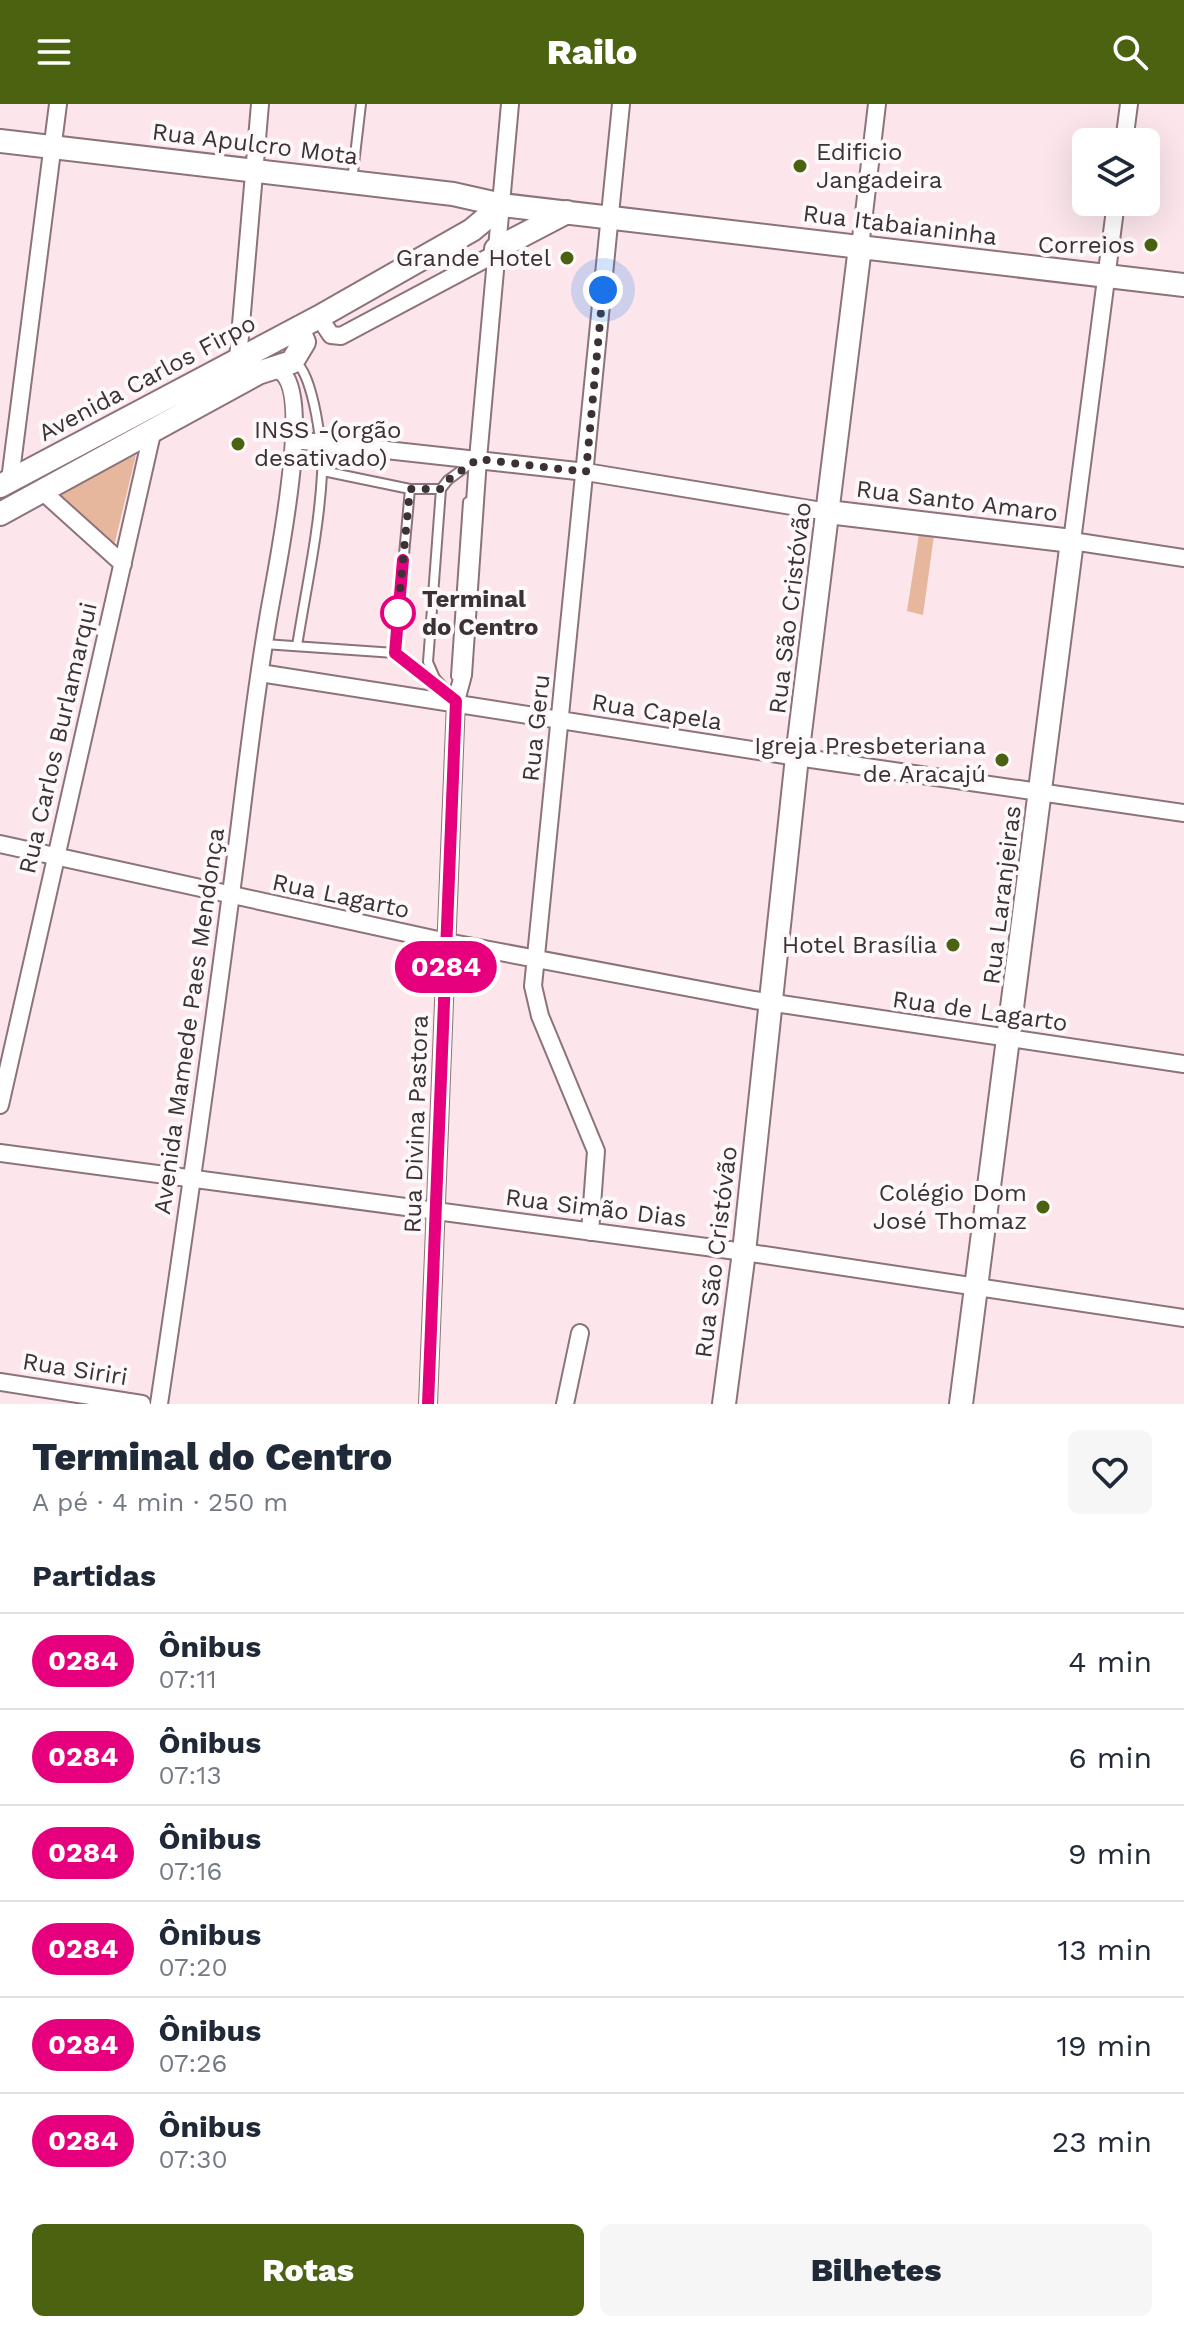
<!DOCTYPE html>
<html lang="pt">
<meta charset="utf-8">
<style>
:root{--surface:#fff;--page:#f6f6f7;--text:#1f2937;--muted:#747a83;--line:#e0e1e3;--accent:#4b6311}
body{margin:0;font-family:"Work Sans",sans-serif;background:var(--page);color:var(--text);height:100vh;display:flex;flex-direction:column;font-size:30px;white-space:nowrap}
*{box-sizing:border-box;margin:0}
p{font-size:26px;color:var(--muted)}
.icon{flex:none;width:44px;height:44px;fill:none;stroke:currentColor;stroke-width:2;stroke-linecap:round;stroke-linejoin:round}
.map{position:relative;height:1300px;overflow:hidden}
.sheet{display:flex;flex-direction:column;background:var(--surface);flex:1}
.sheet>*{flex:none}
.badge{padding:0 16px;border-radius:26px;font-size:28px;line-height:52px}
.controls{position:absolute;left:1072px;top:24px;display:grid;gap:16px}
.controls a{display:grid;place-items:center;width:88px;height:88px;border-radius:12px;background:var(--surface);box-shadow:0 8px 32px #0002;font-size:40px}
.you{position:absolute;width:40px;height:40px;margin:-20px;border:6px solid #fff;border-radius:50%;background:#1a73e8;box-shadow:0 0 0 12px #1a73e833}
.map>.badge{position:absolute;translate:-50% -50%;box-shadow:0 0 0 4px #fff}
h2{padding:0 32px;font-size:30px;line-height:72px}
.round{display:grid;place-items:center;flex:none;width:84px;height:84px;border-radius:12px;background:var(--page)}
.headline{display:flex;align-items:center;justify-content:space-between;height:136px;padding:0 32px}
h1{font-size:38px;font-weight:800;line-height:60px}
.primary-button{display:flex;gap:16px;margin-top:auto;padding:16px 32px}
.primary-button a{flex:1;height:92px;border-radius:12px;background:var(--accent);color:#fff;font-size:32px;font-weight:800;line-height:92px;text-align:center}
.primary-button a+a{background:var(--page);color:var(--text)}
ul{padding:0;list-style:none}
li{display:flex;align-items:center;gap:24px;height:96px;padding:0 32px;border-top:2px solid var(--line)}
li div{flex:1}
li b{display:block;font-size:30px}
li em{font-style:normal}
li .badge{min-width:88px;font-weight:700;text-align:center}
header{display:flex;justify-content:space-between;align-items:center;height:104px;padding:0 32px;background:var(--accent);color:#fff;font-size:36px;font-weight:800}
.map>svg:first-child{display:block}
.green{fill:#e6b79d}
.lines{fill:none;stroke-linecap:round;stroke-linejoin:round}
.lane-casing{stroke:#8c737a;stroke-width:12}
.street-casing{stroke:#8c737a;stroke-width:20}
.secondary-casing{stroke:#8c737a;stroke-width:26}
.lane{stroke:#fff;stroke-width:8}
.street{stroke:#fff;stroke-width:16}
.secondary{stroke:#fff;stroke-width:22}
.line-casing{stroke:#fff;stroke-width:18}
.line{stroke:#e6007e;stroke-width:12}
.walk{stroke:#3c3134;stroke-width:8;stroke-dasharray:0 14.4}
.poi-dot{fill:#4b6311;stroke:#fdf8f9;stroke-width:3}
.stop-dot{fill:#fff;stroke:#e6007e;stroke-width:4}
.labels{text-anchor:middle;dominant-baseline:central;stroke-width:8;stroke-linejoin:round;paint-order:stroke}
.street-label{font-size:24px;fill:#3c3134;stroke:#fdf8f9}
.poi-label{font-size:24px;fill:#3c3134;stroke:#fdf8f9;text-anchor:end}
.stop-label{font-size:24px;font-weight:bold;fill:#3c3134;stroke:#fdf8f9;text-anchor:start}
</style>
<header><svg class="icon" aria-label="menu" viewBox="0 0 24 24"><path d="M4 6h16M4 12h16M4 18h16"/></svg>Railo<svg class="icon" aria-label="search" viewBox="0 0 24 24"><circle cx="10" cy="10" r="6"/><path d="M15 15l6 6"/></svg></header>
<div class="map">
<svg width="1184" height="1300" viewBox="0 0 1184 1300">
<rect width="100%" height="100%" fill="#fce6ec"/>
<!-- green -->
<path class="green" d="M136,351L114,442L54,389Z
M919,430L934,431L923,511L907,507Z"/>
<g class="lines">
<!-- lane casing -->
<g class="lane-casing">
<path id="lane" d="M352,77L361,0
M296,259C313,269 324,349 322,370C319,427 306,485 297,542
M323,367L410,385H441
M264,540L395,549L444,589
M395,549L410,385
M456,572L468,398
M456,597L435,574L428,558L441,385L448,376L474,357"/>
</g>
<!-- street casing -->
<g class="street-casing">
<path id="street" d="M1124,38L1129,0
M1116,98L1072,437L1184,454
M860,143L877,0
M319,213L331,231L341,232L495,150
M238,255L260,0
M295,336L586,368L828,408
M10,376L58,0
M42,387L123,460
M260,569L797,653L1184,709
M0,740L447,838L754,896L1184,960
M0,1001L153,325
M0,1049L744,1148L1184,1214
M590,1128L596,1047L540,912L533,882L621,0
M0,1278L142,1300
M159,1300C184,1132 208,965 230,797C243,703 252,608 268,515C274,476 318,278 276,265
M428,1300L456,597L463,571L478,355L510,0
M565,1300L580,1229"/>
</g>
<!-- secondary casing -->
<g class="secondary-casing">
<path id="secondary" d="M0,37L453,90L502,101L1184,181
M496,145L567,108
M0,382L319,213L472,126L502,101
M828,408L1072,437L961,1300
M0,410L258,269L292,258L304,238L298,224
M724,1300L744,1148L797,653L860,143"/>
</g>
<!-- lane -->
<use href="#lane" class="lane"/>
<!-- street -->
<use href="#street" class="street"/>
<!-- secondary -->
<use href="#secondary" class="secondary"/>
</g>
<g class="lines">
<!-- line casing -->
<g class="line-casing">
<path id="line" d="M403,456L395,549L456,597L428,1300"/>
</g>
<!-- line -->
<use href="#line" class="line"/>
<!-- walk -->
<path class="walk" d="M398,509L397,518L410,385H441L448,376L478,355L586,368L603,186"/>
</g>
<!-- markers -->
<g class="poi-dot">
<circle cx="800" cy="62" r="8"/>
<circle cx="1151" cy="141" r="8"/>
<circle cx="567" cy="154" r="8"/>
<circle cx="238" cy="340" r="8"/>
<circle cx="1002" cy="656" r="8"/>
<circle cx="953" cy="841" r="8"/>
<circle cx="1043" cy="1103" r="8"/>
</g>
<circle class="stop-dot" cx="398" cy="509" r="16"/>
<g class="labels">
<!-- street labels -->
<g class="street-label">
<text transform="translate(255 40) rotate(7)">Rua Apulcro Mota</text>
<text transform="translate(900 121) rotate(7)">Rua Itabaianinha</text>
<text transform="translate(147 274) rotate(-28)">Avenida Carlos Firpo</text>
<text transform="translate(957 397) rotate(7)">Rua Santo Amaro</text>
<text transform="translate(790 504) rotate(-83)">Rua São Cristóvão</text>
<text transform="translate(657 608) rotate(9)">Rua Capela</text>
<text transform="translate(536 624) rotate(-84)">Rua Geru</text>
<text transform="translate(58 634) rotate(-77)">Rua Carlos Burlamarqui</text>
<text transform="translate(1002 791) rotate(-83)">Rua Laranjeiras</text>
<text transform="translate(341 792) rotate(12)">Rua Lagarto</text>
<text transform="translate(980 907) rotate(8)">Rua de Lagarto</text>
<text transform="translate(189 917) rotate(-82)">Avenida Mamede Paes Mendonça</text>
<text transform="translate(416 1020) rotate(-88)">Rua Divina Pastora</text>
<text transform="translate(596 1104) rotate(7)">Rua Simão Dias</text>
<text transform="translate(716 1148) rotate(-83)">Rua São Cristóvão</text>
<text transform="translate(75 1265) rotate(9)">Rua Siriri</text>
</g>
<!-- poi labels -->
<g class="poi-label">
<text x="816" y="48" text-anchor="start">Edificio<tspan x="816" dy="28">Jangadeira</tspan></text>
<text x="1135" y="141">Correios</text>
<text x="551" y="154">Grande Hotel</text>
<text x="254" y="326" text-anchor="start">INSS -(orgão<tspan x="254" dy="28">desativado)</tspan></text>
<text x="986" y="642">Igreja Presbeteriana<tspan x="986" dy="28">de Aracajú</tspan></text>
<text x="937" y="841">Hotel Brasília</text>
<text x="1027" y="1089">Colégio Dom<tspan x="1027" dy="28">José Thomaz</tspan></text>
</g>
<!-- stop labels -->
<g class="stop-label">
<text x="422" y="495">Terminal<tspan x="422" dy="28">do Centro</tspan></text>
</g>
</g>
</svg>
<div class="controls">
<a><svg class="icon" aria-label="layers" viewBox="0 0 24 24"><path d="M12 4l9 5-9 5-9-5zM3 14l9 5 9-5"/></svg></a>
</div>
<div class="you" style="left:603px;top:186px"></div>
<b class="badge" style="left:446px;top:863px;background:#e6007e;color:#fff">0284</b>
</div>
<section class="sheet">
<div class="headline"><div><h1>Terminal do Centro</h1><p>A pé · 4 min · 250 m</p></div><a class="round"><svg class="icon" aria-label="heart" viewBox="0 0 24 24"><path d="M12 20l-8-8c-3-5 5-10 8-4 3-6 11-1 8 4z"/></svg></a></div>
<h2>Partidas</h2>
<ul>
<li><span class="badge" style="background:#e6007e;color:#fff">0284</span><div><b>Ônibus</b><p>07:11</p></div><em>4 min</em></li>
<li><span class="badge" style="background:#e6007e;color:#fff">0284</span><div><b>Ônibus</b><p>07:13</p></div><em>6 min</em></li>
<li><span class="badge" style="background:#e6007e;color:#fff">0284</span><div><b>Ônibus</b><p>07:16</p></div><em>9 min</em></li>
<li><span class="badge" style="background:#e6007e;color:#fff">0284</span><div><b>Ônibus</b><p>07:20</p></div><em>13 min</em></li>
<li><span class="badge" style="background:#e6007e;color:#fff">0284</span><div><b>Ônibus</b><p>07:26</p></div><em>19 min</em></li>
<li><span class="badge" style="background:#e6007e;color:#fff">0284</span><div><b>Ônibus</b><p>07:30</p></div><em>23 min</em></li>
</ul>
<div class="primary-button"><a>Rotas</a><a>Bilhetes</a></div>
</section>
